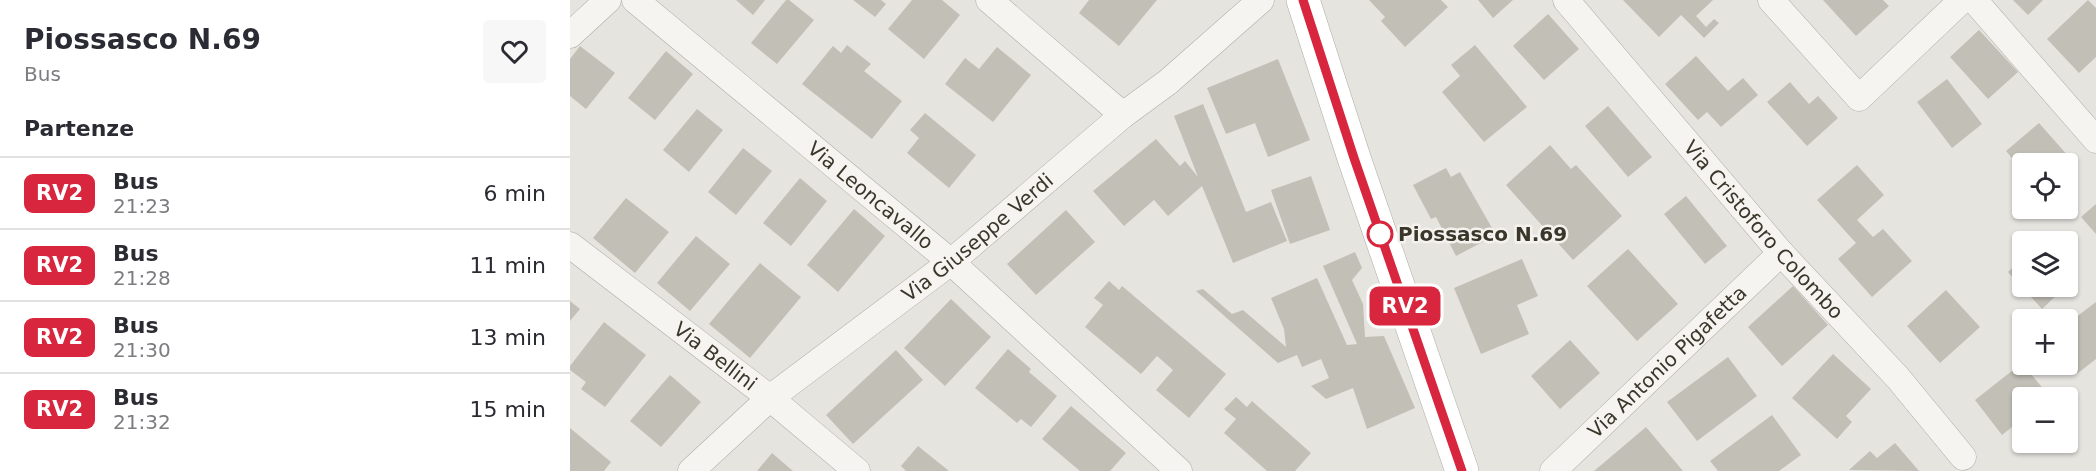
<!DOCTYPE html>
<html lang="it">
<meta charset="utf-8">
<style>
:root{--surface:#fff;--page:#f7f7f7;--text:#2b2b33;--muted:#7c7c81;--line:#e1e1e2}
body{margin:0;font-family:"DejaVu Sans",sans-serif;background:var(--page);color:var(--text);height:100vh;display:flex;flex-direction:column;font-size:22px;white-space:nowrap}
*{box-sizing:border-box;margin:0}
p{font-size:20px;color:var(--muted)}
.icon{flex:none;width:33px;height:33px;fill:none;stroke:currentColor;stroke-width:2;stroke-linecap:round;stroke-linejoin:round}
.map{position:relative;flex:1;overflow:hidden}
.panel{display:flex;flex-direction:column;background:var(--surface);width:570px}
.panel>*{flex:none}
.badge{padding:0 12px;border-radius:9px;font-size:21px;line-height:39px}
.controls{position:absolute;left:1442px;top:153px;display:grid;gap:12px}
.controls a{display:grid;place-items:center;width:66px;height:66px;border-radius:6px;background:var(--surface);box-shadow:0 2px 4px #0004;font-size:30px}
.map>.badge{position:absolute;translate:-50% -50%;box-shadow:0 0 0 3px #fff}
h2{padding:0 24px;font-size:22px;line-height:54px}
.round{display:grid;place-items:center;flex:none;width:63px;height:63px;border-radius:6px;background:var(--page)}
.summary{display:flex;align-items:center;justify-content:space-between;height:102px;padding:0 24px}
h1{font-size:28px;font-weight:600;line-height:45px}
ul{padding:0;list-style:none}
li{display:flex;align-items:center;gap:18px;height:72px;padding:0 24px;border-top:2px solid var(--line)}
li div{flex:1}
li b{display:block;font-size:22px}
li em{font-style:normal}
li .badge{min-width:66px;font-weight:700;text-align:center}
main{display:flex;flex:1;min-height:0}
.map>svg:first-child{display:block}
.building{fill:#c2bfb6}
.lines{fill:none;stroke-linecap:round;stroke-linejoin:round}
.street-casing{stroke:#afaca5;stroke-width:27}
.secondary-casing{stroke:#afaca5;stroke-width:34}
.street{stroke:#f5f4f1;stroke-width:26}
.secondary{stroke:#fff;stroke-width:33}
.line-casing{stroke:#fff;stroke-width:14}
.line{stroke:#d7263d;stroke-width:9}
.stop-dot{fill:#fff;stroke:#d7263d;stroke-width:3}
.labels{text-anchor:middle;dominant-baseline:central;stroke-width:5;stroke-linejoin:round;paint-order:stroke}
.street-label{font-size:20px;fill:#3b362a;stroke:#f4f2ee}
.stop-label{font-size:20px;font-weight:bold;fill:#3b362a;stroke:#f4f2ee;text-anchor:start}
</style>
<main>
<section class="panel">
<div class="summary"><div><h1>Piossasco N.69</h1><p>Bus</p></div><a class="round"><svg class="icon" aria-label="heart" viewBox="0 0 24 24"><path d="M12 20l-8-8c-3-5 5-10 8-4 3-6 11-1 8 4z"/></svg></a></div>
<h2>Partenze</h2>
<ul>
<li><span class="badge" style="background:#d7263d;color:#fff">RV2</span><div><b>Bus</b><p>21:23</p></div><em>6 min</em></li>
<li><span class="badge" style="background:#d7263d;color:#fff">RV2</span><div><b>Bus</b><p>21:28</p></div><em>11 min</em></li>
<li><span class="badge" style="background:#d7263d;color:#fff">RV2</span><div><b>Bus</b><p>21:30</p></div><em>13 min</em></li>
<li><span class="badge" style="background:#d7263d;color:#fff">RV2</span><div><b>Bus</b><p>21:32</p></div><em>15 min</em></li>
</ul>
</section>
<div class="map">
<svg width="1526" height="471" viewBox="0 0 1526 471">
<rect width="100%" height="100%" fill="#e6e4df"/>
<!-- building -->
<path class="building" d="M166,0H195L183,15Z
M216,0H219L244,20L207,64L181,43Z
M283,0H311L316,4L305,17Z
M342,0H372L390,15L354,59L318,29Z
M519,0H587L549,46L509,13Z
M799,0H871L878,7L835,47L811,21L815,17Z
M908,0H943L923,18Z
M1053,0H1143L1126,16L1136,27L1144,19L1149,23L1134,38L1111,15L1089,37Z
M1253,0H1313L1319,6L1286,36Z
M1443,0H1473L1458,15Z
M1518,0L1526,8V57L1509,73L1477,39Z
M978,14L1009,49L974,80L943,46Z
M1409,30L1448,72L1418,99L1380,57Z
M277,45L301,64L294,71L332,101L302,139L232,84L263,46L271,53Z
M905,45L957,107L914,142L872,92L890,76L881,65Z
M10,46L45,73L16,109L0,96V59Z
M427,47L461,75L423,122L375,84L395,58L409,69Z
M96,51L123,74L85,120L58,98Z
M1126,56L1158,91L1173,78L1188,95L1151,127L1137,112L1128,120L1095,84Z
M708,59L740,140L698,157L685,123L656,134L637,88Z
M1377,79L1412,124L1382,148L1347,102Z
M1220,82L1239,104L1248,96L1268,118L1237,146L1197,102Z
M633,104L676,212L701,202L717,241L663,263L632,186L598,216L584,200L554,226L523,191L586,139L610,166L615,161L628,177L604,116Z
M1038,106L1082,157L1058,177L1015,126Z
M127,109L153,130L119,172L93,150Z
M355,113L406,155L379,188L337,153L349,138L340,130Z
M1469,123L1507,166L1497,175V164H1452V170L1436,151Z
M980,145L1001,169L1006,165L1052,216L1003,260L936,185Z
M173,148L202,171L166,215L138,192Z
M1287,165L1314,195L1287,220L1303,237L1313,229L1342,261L1302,297L1268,259L1286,243L1247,200Z
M876,168L881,177L890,172L926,235L886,256L866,217L861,219L843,185Z
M741,176L760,230L720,244L701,190Z
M230,178L257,201L221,246L193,223Z
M1116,196L1157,246L1135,264L1094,214Z
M56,198L99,232L65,273L23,238Z
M1526,204V234L1511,217Z
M284,209L315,236L268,292L237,265Z
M496,210L525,242L466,295L437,264Z
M126,236L160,264L120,311L87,283Z
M1058,249L1108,304L1067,341L1017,286Z
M785,252L792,268L782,280L793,304L795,337L814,336L845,408L797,429L783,388L756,399L741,386L759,378L751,359L732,367L727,355L708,363L626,291L633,289L662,314L673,310L716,347L714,329L701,298L747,278L777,345L787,344L753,266Z
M952,259L968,296L947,305L959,334L911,354L884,288Z
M1452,259V286H1496L1472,309L1438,272Z
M190,263L231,297L180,358L139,324Z
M539,281L549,290L552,286L656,374L619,418L586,390L603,370L587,356L571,374L515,327L533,305L524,298Z
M1223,286L1258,325L1212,366L1178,327Z
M1376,290L1410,327L1370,363L1337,326Z
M381,299L421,337L375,386L334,348Z
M0,301L10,309L0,321Z
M1526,302V359L1508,373L1497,359V324Z
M34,322L76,355L35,407L11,389L16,382L0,370V366Z
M1000,340L1030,373L990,409L961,376Z
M438,349L461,369L459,372L487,396L461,427L451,419L447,423L405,388Z
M326,350L353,380L283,444L256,415Z
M1263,354L1301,389L1276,416L1282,422L1267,439L1222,398Z
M1158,357L1187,396L1127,441L1097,402Z
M1452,363L1480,397L1452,398V419L1432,435L1405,400Z
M100,375L131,402L91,447L60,421Z
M666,397L677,407L682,401L741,453L725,471H697L654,433L666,419L654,409Z
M501,406L556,453L540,471H510L472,439Z
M1202,415L1231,455L1209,471H1148L1140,461Z
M1076,427L1113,471H1024Z
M0,428L41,462L34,471H0Z
M1325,443L1349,471L1279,470L1300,451L1307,458Z
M348,446L379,471H336L331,466Z
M202,453L223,471H187Z"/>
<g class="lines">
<!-- street casing -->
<g class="street-casing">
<g id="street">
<path id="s1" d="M65,0L381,262L609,471"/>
<path d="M419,0L553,115"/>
<path id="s2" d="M996,0L1211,253L1328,378L1393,457"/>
<path d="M1201,0L1289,98L1392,0"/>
<path d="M1404,0L1526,140"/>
<path d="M0,35L38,0"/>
<path id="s3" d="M0,245L200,398L287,471"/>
<path id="s4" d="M121,471L200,398L381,262L553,115L598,82L691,0"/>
<path id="s5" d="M983,471L1211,253"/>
</g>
</g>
<!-- secondary casing -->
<g class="secondary-casing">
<path id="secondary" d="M733,0L784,158L892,471"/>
</g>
<!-- street -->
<use href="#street" class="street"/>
<!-- secondary -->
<use href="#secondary" class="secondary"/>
</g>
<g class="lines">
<!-- line casing -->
<g class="line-casing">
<path id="line" d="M733,0L784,158L892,471"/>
</g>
<!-- line -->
<use href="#line" class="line"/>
</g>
<!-- markers -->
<circle class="stop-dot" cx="810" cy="234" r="12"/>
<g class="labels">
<!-- street labels -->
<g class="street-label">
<text stroke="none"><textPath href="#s1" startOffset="306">Via Leoncavallo</textPath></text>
<text stroke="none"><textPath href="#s2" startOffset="303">Via Cristoforo Colombo</textPath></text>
<text stroke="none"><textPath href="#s4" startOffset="370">Via Giuseppe Verdi</textPath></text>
<text stroke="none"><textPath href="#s3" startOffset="183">Via Bellini</textPath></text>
<text stroke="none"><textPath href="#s5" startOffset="158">Via Antonio Pigafetta</textPath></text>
</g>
<!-- stop labels -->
<g class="stop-label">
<text x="828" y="234">Piossasco N.69</text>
</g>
</g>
</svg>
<div class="controls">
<a><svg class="icon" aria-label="locate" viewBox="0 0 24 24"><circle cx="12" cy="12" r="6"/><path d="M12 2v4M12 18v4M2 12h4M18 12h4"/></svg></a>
<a><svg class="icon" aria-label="layers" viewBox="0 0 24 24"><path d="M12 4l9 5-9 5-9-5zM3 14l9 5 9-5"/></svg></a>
<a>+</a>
<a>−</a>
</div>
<b class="badge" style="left:835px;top:306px;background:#d7263d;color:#fff">RV2</b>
</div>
</main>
